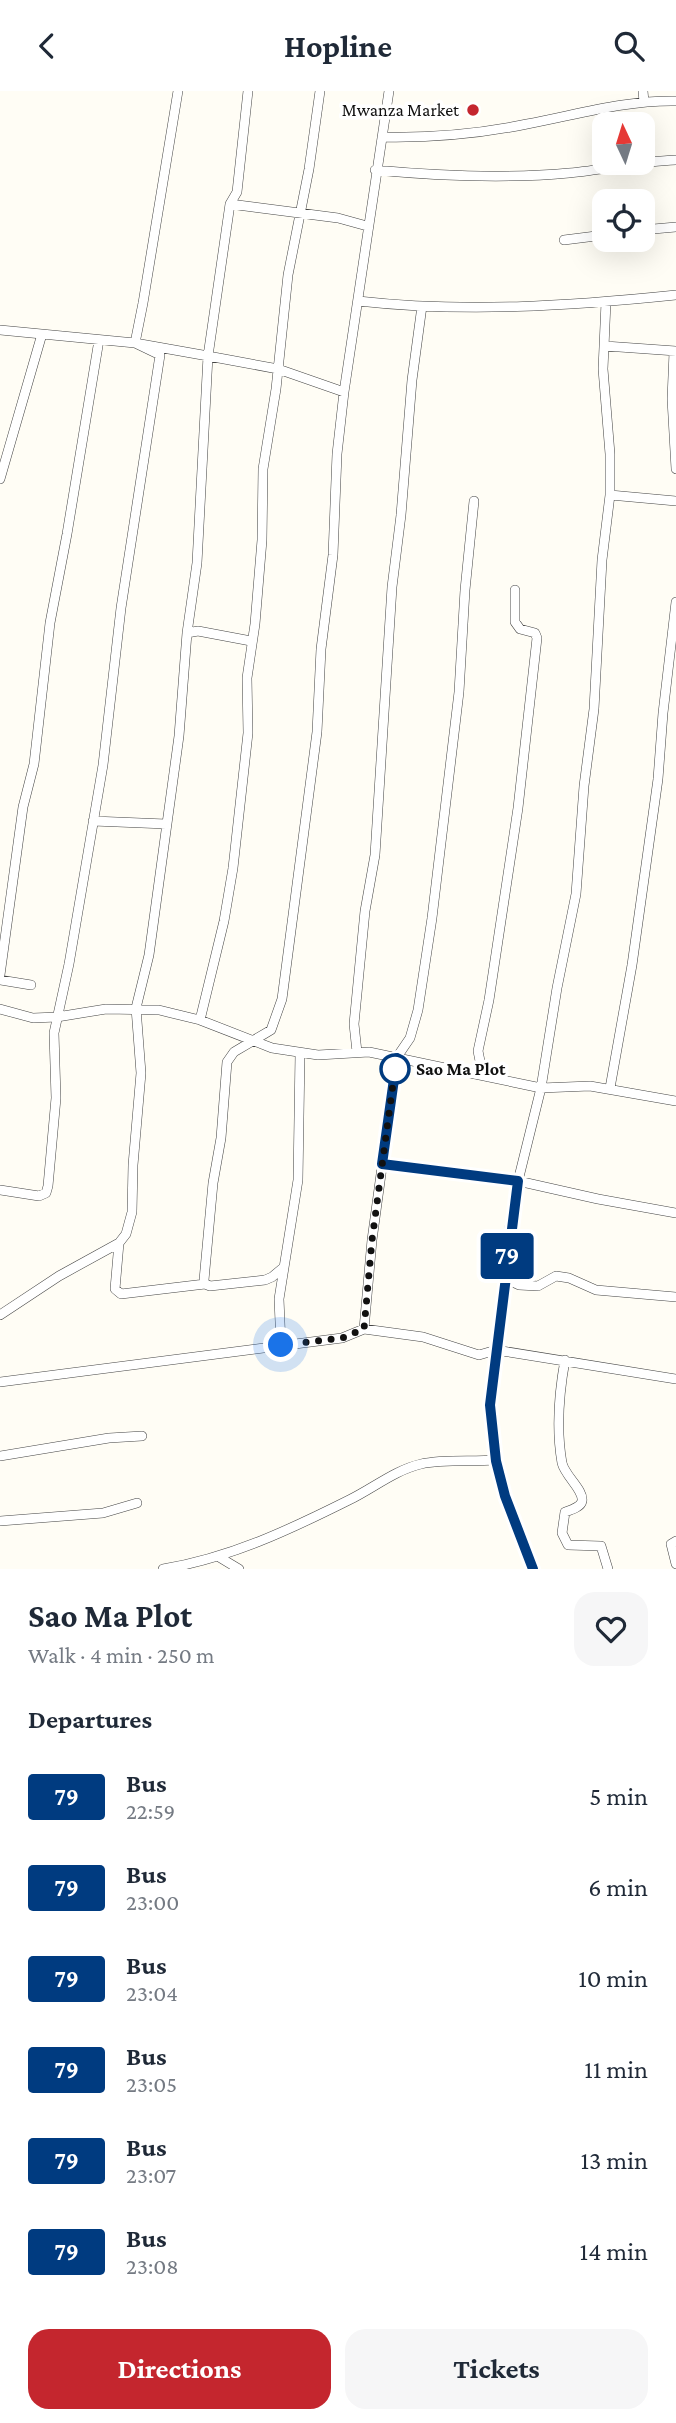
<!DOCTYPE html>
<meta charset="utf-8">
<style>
:root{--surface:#fff;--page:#f6f6f7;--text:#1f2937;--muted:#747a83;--accent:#c4262e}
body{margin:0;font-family:"Crimson Pro",serif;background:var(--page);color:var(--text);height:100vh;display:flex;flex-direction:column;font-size:26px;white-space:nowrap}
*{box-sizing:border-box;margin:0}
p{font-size:23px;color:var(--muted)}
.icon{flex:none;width:38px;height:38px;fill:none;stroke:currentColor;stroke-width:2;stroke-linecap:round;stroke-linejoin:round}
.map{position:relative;height:1478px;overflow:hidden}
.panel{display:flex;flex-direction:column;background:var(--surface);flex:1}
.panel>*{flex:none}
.badge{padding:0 14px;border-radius:5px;font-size:24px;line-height:46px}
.needle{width:46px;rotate:356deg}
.controls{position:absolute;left:592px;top:21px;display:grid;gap:14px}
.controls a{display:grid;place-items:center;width:63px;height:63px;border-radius:14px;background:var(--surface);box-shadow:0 7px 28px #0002;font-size:35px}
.you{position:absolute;width:35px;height:35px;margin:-18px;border:5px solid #fff;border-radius:50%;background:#1a73e8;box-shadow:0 0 0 10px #1a73e833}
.map>.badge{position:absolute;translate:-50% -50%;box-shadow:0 0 0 4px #fff}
h2{padding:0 28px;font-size:26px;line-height:63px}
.round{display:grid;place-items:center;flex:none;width:74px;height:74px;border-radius:21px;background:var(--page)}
.head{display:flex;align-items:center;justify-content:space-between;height:119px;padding:0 28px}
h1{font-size:33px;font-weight:700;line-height:52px}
.button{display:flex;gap:14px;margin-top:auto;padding:14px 28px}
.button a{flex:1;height:80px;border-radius:21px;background:var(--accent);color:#fff;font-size:28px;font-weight:700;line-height:80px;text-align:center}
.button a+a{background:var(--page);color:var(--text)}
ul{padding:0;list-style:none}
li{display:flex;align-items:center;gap:21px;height:91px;padding:0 28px}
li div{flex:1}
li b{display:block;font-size:26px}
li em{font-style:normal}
li .badge{min-width:77px;font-weight:700;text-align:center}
header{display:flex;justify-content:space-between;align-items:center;height:91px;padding:0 28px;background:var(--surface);font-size:32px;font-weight:700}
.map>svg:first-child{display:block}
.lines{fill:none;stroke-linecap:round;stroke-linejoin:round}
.street-casing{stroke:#444;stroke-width:10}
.street{stroke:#fff;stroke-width:9}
.line-casing{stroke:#fff;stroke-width:16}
.line{stroke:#003b80;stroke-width:10}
.walk{stroke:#111;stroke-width:7;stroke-dasharray:0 12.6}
.poi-dot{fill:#c4262e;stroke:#fff;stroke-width:2.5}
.stop-dot{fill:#fff;stroke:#003b80;stroke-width:3.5}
.labels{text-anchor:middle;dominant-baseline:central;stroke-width:7;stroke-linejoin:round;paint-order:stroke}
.poi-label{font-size:18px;fill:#111;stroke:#fff;text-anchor:end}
.stop-label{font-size:18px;font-weight:bold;fill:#111;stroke:#fff;text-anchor:start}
</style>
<header><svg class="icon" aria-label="back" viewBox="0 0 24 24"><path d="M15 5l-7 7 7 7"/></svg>Hopline<svg class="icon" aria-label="search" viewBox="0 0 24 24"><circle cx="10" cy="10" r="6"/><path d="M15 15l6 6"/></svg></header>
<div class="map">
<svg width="676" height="1478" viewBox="0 0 676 1478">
<rect width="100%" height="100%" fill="#fffdf5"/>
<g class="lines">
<!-- street casing -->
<g class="street-casing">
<path id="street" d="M643,0L644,11
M382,46C432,47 479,43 527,33C576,24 625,9 676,10
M375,79C439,85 505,88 569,82C605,79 640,70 676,69
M230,113L338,127L367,135
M642,139L676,136
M564,149L604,144
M358,210C464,222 570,215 676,204
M606,211L603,278L610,363V404
M0,239L135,252L208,265L278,278L344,301
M605,255L676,260
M674,261L672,308L676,378
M0,388L42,243
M676,410L610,404L602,469L594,618L584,695L576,803L557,897L541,997L590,995L676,1010
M187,542L197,472L208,265L230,113L237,101L248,0
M93,730L166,733
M0,884L23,716L34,673L50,532L67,443L99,249
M0,889L31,894
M0,918L33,927L57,926L106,918L159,919L200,929L272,957L318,964L369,961L541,997L518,1090L510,1134L490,1314L496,1369L505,1405L533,1478
M200,929L224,830L233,777L248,642L247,587L255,533L262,449L263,378L276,298L288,184L309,78L320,0
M357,961L354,933L365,820L375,764L392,496L401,424L412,289L422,215
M488,986L480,970L478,960L489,909L518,717L537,547L535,542L520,538L515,531V499
M610,997L632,874L658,688L663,622L676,511
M381,1073L518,1090L598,1108L676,1122
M0,1099L39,1105L46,1102L48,1095L56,1007L54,942L69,873L103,674L121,517L160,264L135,252L143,212L178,0
M119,1152L115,1198L121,1203L205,1193
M284,1176L272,1186L265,1189L210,1195L205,1193L204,1189L213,1092L221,1047L227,971L234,961L271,939L282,908L317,641L321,558L333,464L337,363L344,301L389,0
M504,1187L519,1194L538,1195L556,1185L569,1187L596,1199L676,1206
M0,1224L59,1185L119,1152L126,1143L132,1121L133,1074L141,982L136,917L149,864L179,645L187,542L198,540L251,550
M364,1238L372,1149L397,966L410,947L418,919L432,827L459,601L465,499L474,410
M281,1254L279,1208L298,1089L300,963
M565,1269C559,1302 556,1338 562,1372C565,1385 584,1399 582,1410C581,1416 571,1419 565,1421L562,1442L568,1454L601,1455L608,1478
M0,1291L342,1247L364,1238L423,1246L479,1264L496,1259L676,1288
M0,1365L109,1347L142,1345
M0,1430L103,1422L137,1412
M676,1450L671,1453L676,1473
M219,1466L239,1478
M163,1478C230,1467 289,1439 349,1409C372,1398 395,1379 421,1373C444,1368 472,1371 496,1369"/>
</g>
<!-- street -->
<use href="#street" class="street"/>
</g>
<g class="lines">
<!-- line casing -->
<g class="line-casing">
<path id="line" d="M397,967L382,1073L518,1090L490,1314L496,1370L505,1405L533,1478"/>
</g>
<!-- line -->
<use href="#line" class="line"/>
<!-- walk -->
<path class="walk" d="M281,1254L342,1247L364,1238L372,1149L395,978"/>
</g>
<!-- markers -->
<circle class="poi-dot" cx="473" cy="19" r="7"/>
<circle class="stop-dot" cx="395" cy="978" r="14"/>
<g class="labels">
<!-- poi labels -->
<g class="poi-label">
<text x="459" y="19">Mwanza Market</text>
</g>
<!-- stop labels -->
<g class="stop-label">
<text x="416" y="978">Sao Ma Plot</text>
</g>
</g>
</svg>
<div class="controls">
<a><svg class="needle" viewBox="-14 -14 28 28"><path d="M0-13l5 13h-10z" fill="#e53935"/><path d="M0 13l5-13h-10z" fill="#747a83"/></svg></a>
<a><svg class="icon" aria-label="locate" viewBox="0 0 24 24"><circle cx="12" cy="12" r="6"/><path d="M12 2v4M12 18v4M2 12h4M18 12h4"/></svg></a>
</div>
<div class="you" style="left:281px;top:1254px"></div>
<b class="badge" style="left:507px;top:1165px;background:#003b80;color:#fff">79</b>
</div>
<section class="panel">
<div class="head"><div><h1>Sao Ma Plot</h1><p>Walk · 4 min · 250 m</p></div><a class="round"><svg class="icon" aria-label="heart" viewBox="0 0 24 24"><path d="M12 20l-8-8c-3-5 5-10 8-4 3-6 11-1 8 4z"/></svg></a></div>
<h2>Departures</h2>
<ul>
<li><span class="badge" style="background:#003b80;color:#fff">79</span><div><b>Bus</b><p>22:59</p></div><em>5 min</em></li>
<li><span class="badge" style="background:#003b80;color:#fff">79</span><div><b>Bus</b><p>23:00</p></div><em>6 min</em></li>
<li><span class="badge" style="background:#003b80;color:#fff">79</span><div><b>Bus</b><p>23:04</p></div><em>10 min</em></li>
<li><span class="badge" style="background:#003b80;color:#fff">79</span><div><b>Bus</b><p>23:05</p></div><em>11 min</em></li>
<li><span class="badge" style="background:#003b80;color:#fff">79</span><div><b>Bus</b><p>23:07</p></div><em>13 min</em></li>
<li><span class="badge" style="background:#003b80;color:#fff">79</span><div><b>Bus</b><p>23:08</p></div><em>14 min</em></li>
</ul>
<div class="button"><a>Directions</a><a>Tickets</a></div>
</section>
